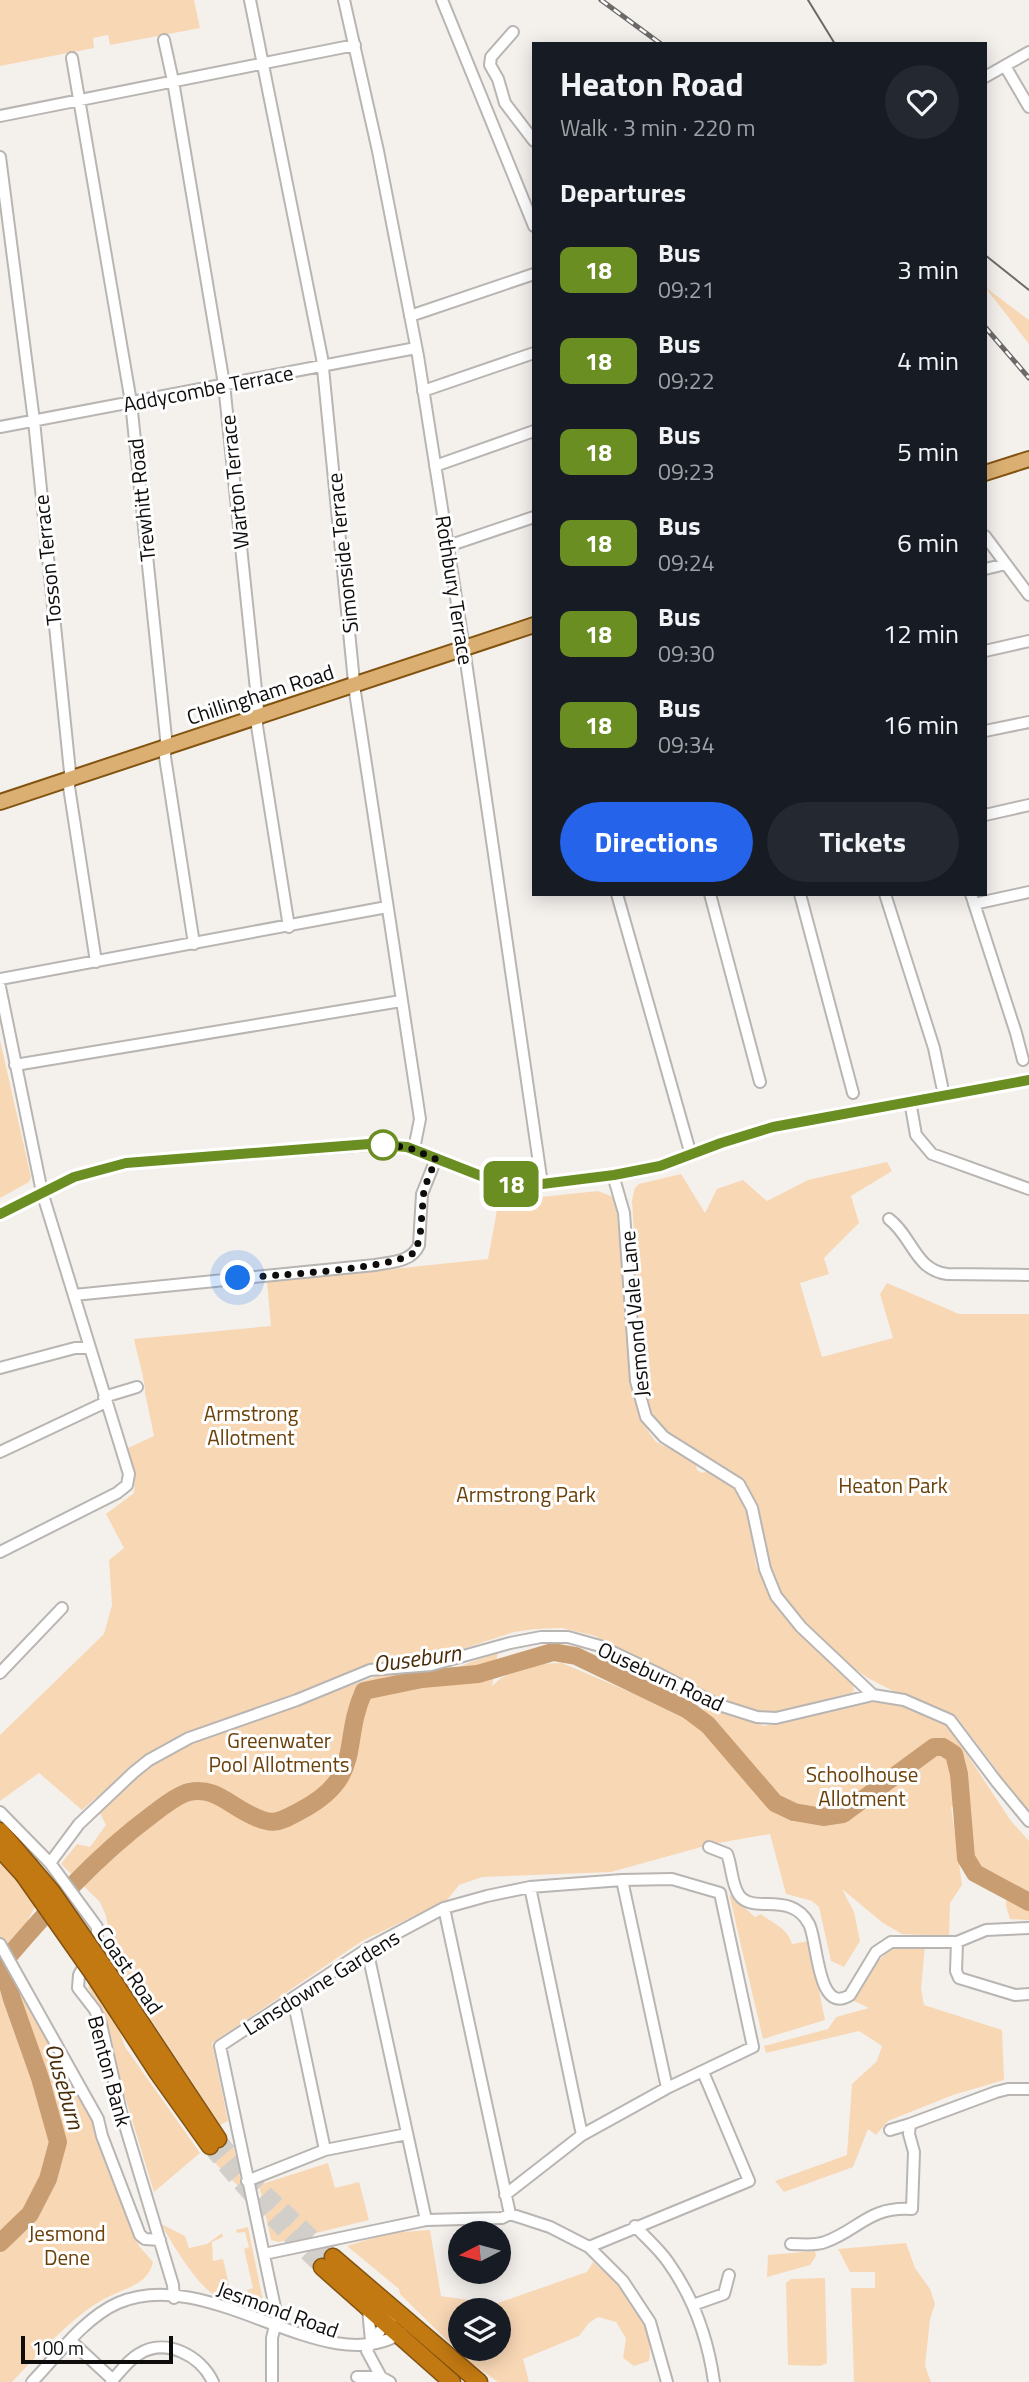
<!DOCTYPE html>
<meta charset="utf-8">
<style>
:root{--surface:#171b24;--page:#242831;--text:#f1f3f6;--muted:#9ea1a6;--accent:#2563eb}
body{margin:0;font-family:"Titillium Web",sans-serif;background:var(--page);color:var(--text);height:100vh;display:flex;flex-direction:column;font-size:26px;white-space:nowrap}
*{box-sizing:border-box;margin:0}
p{font-size:23px;color:var(--muted)}
.icon{flex:none;width:38px;height:38px;fill:none;stroke:currentColor;stroke-width:2;stroke-linecap:round;stroke-linejoin:round}
.map{position:relative;flex:1;overflow:hidden}
.details{position:absolute;left:532px;top:42px;width:455px;height:854px;display:flex;flex-direction:column;background:var(--surface);border-radius:0px;box-shadow:0 4px 18px #0003}
.details>*{flex:none}
.badge{padding:0 14px;border-radius:10px;font-size:24px;line-height:46px}
.needle{width:46px;rotate:264deg}
.fabs{position:absolute;left:448px;top:2221px;display:grid;gap:14px}
.fabs a{display:grid;place-items:center;width:63px;height:63px;border-radius:50%;background:var(--surface);box-shadow:0 4px 18px #0003;font-size:35px}
.scale{position:absolute;left:21px;bottom:18px;width:152px;box-sizing:border-box;padding-left:7px;border:4px solid #0e0d0c;border-top:0;font-size:19px;line-height:24px;white-space:nowrap;color:#0e0d0c;-webkit-text-stroke:5px #fffefe;paint-order:stroke}
.you{position:absolute;width:35px;height:35px;margin:-18px;border:5px solid #fff;border-radius:50%;background:#1a73e8;box-shadow:0 0 0 10px #1a73e833}
.map>.badge{position:absolute;translate:-50% -50%;box-shadow:0 0 0 4px #fff}
h2{padding:0 28px;font-size:26px;line-height:63px}
.round{display:grid;place-items:center;flex:none;width:74px;height:74px;border-radius:37px;background:var(--page)}
.summary{display:flex;align-items:center;justify-content:space-between;height:119px;padding:0 28px}
h1{font-size:33px;font-weight:700;line-height:52px}
.button{display:flex;gap:14px;margin-top:auto;padding:14px 28px}
.button a{flex:1;height:80px;border-radius:42px;background:var(--accent);color:#fff;font-size:28px;font-weight:700;line-height:80px;text-align:center}
.button a+a{background:var(--page);color:var(--text)}
ul{padding:0;list-style:none}
li{display:flex;align-items:center;gap:21px;height:91px;padding:0 28px}
li div{flex:1}
li b{display:block;font-size:26px}
li em{font-style:normal}
li .badge{min-width:77px;font-weight:700;text-align:center}
.map>svg:first-child{display:block}
.green{fill:#f8d7b5;fill-rule:evenodd}
.lines{fill:none;stroke-linecap:round;stroke-linejoin:round}
.river{stroke:#c89d71;stroke-width:18}
.highway-tunnel{stroke:#d2cfcb;stroke-width:16;stroke-dasharray:16 8;stroke-linecap:butt}
.minor-casing{stroke:#b8b5b2;stroke-width:14}
.major-casing{stroke:#835310;stroke-width:18}
.highway-casing{stroke:#835310;stroke-width:19}
.minor{stroke:#fff;stroke-width:10}
.major{stroke:#daaf71;stroke-width:14}
.highway{stroke:#c27912;stroke-width:16}
.tram{stroke:#6c6a68;stroke-width:2}
.rail-casing{stroke:#6c6a68;stroke-width:5}
.rail{stroke:#fffefe;stroke-width:2.5;stroke-dasharray:8;stroke-linecap:butt}
.highway-bridge-casing{stroke:#835310;stroke-width:19;stroke-linecap:butt}
.highway-bridge{stroke:#c27912;stroke-width:16}
.line-casing{stroke:#fff;stroke-width:16}
.line{stroke:#6b8e23;stroke-width:10}
.walk{stroke:#0e0d0c;stroke-width:7;stroke-dasharray:0 12.6}
.stop-dot{fill:#fff;stroke:#6b8e23;stroke-width:3.5}
.labels{text-anchor:middle;dominant-baseline:central;stroke-width:6;stroke-linejoin:round;paint-order:stroke}
.street-label{font-size:21px;fill:#0e0d0c;stroke:#fffefe}
.park-label{font-size:21px;fill:#6b410a;stroke:#fffefe}
.water-label{font-size:23px;font-style:italic;fill:#492c07;stroke:#fffefe}
</style>
<div class="map">
<svg width="1029" height="2382" viewBox="0 0 1029 2382">
<rect width="100%" height="100%" fill="#f4f1ed"/>
<!-- green -->
<path class="green" d="M0,0H194L200,28L110,45L108,35L93,38L94,48L0,66Z
M985,287L1029,320V344Z
M0,1040L31,1177L29,1182L0,1198Z
M887,1162L892,1171L851,1196L859,1223L824,1258L829,1274L800,1283L822,1357L893,1338L880,1294L887,1283L959,1314H1029V1811L1008,1789L997,1770L955,1715L895,1692L868,1678L836,1656L786,1604L772,1578L758,1508L749,1488L708,1457L664,1433L650,1418L642,1367L632,1200L635,1188L639,1184L681,1174L705,1213L717,1189L743,1180L767,1201L808,1180Z
M598,1191L611,1196L616,1205L633,1384L638,1412L641,1421L656,1442L695,1461L697,1470L702,1473L711,1470L732,1483L739,1492L748,1512L756,1565L769,1595L784,1616L852,1683L854,1690L851,1693L773,1713L750,1711L710,1696L595,1636L562,1628L535,1629L514,1632L432,1659L374,1665L134,1765L82,1810L39,1773L0,1801V1735L104,1634L112,1605L109,1560L124,1548L106,1514L134,1493L135,1475L128,1448L154,1436L145,1393C146,1383 136,1351 134,1339L271,1326L267,1282L488,1259L498,1205L513,1206L522,1199Z
M498,1652L492,1686L501,1678L532,1664L562,1663L698,1721L707,1704L764,1726L874,1702H897L945,1721L1011,1821L1029,1841V1920L1010,1919L1006,1906L1007,1882C966,1866 972,1855 967,1815L951,1806L962,1885L950,1903L949,1936L902,1934L883,1923L842,1889L854,1912L860,1941L844,1967L831,1961L819,1907L812,1901L786,1894L770,1834L712,1844L611,1872L482,1877L459,1885L447,1900L362,1941L212,2043L228,2121L220,2125L119,1971L112,1951L106,1916L100,1902L61,1864L77,1844L90,1847L106,1825L99,1811L148,1766L179,1747L383,1674L458,1667Z
M0,1857L37,1903L5,1963L94,2121L98,2142L139,2246L153,2262C148,2286 123,2288 104,2299C69,2319 40,2353 12,2382H0Z
M729,1894L755,1917L761,1914C773,1924 787,1927 792,1944L809,1941L825,2020L763,2039Z
M904,1945L925,1946L921,1989L924,2005L1002,2030L1004,2080L953,2095L888,2121L876,2135L868,2129L853,2167L784,2192L775,2181L847,2155L852,2084L877,2061L882,2046L859,2031L766,2053L764,2046L828,2029L836,2017L869,2008L854,2001C868,1978 876,1952 904,1945Z
M91,1983L117,2024L125,2047L200,2153L154,2192L122,2087L109,2028L88,1987Z
M233,2144L243,2191L212,2160Z
M328,2163L335,2188L359,2182L369,2220L279,2242L271,2240L259,2185Z
M161,2224L185,2236L189,2248L207,2244L222,2233L223,2237L212,2242L213,2261L223,2259L231,2294L237,2293L239,2301L249,2298L247,2290L253,2288L244,2249L249,2247L245,2232L237,2233L236,2230L248,2227L267,2320L263,2321C247,2313 229,2305 214,2295C193,2280 174,2246 161,2224Z
M430,2230L441,2296L495,2304L587,2272L593,2262C621,2286 656,2321 649,2361L634,2366L623,2358L626,2338L616,2322L598,2317L589,2323L579,2336L523,2359L529,2382H498L467,2360L400,2294L399,2289L347,2246L390,2233ZM460,2310H499V2348H460Z
M906,2243L915,2268L930,2289L935,2304L930,2319L925,2366L931,2382H854L851,2288H875V2272H850L838,2249Z
M815,2251L816,2256L810,2265L767,2277L768,2255Z
M825,2278L827,2363L820,2366L788,2365L786,2283L791,2279Z"/>
<g class="lines">
<!-- river -->
<path class="river" d="M0,2243L30,2214L48,2179L58,2142L40,2078L12,1999L2,1964C48,1910 96,1856 153,1814C162,1807 177,1795 189,1792C213,1787 226,1802 247,1813C271,1826 276,1824 300,1811C366,1776 340,1744 364,1691L422,1679L478,1674L553,1652L576,1656L688,1710L708,1725L775,1803L794,1812L823,1817L843,1814L934,1747H943L954,1754L959,1774L966,1858L975,1873L1029,1902"/>
<!-- highway-tunnel -->
<path class="highway-tunnel" d="M218,2139L251,2180L333,2257
M210,2146C244,2190 282,2229 322,2267"/>
<!-- minor casing -->
<g class="minor-casing">
<path id="minor" d="M250,0L322,358L355,692L420,1119L414,1149
M344,0L378,151L418,356L464,648L542,1184
M442,0L534,226
M513,32L491,57L490,65L498,79L505,103L534,141
M164,40L173,81L224,384L258,709L257,726L289,927
M72,58L131,402L166,738L165,757L194,944
M1005,66L1029,107
M985,77L1029,52
M0,116L355,45
M0,157L34,421L70,772L69,787L96,962
M410,316L534,274
M423,391L534,353
M0,427L416,348
M435,466L534,431
M985,536L1029,595
M448,546L534,517
M985,569L1006,564
M985,651L1029,641
M985,731L1029,722
M985,815L1029,805
M617,894L691,1155
M710,894L760,1082
M800,894L853,1093
M885,894L934,1048L942,1086
M971,894L1016,1033L1023,1060
M974,904L1029,892
M0,979L387,907
M0,987L42,1192L129,1474L127,1485L117,1493L0,1552
M15,1065L401,1001
M910,1101L916,1135L932,1154L1029,1189
M613,1175L624,1213L636,1381L646,1417L664,1437L739,1484L752,1508L765,1569L776,1596L801,1627L873,1695
M0,1214L74,1177L126,1163L369,1145L406,1147L494,1181L542,1184L622,1174L660,1166L721,1143L773,1127L1029,1080
M889,1219C912,1236 915,1270 947,1274L1029,1275
M74,1295L375,1265C391,1262 412,1262 419,1245L422,1194L436,1159
M0,1368L75,1348H89
M104,1397L137,1387
M0,1452L106,1402
M0,1673L62,1608
M0,1812L50,1863L97,1927V1941L79,1975L78,1988L95,2010L101,2024L121,2112L173,2285L174,2298
M709,1847L727,1854C732,1866 731,1883 739,1895C753,1915 791,1890 809,1924C818,1941 817,2016 850,1995L876,1952L891,1942H957L986,1930L1029,1928
M50,1863L79,1824L134,1772L149,1760L189,1738L297,1700L370,1670L431,1665L510,1643L541,1637H568L600,1646L657,1673L716,1704L757,1717L776,1718L873,1695L904,1700L950,1720L996,1781L1029,1821
M622,1880L667,2088
M530,1887L582,2135
M444,1908L510,2214
M957,1942L956,1971L959,1978L1015,1995L1029,1994
M0,1944L98,2119L102,2136L140,2235L145,2239L160,2240
M367,1949L426,2220
M293,1999L325,2150
M890,2130L910,2124
M247,2181L325,2150L407,2134
M635,2226C646,2238 659,2249 668,2262C693,2297 708,2339 714,2382
M791,2244C802,2244 815,2246 825,2242C859,2230 869,2206 912,2209L914,2152L909,2134L910,2124L996,2092L1008,2089H1029
M589,2247L749,2181L703,2072
M264,2254L426,2220L502,2218L510,2214L550,2227L589,2247L623,2281L650,2322L667,2382
M693,2305L724,2294L729,2275
M368,2309L371,2341L367,2351L381,2377
M71,2341L113,2380
M371,2341L397,2312
M357,2377H381L390,2382
M32,2382C58,2355 84,2318 118,2303C210,2263 325,2382 401,2333
M111,2382C119,2373 128,2360 139,2354C166,2337 201,2356 213,2382
M272,2382V2338L277,2317L220,2046L367,1949L444,1908L487,1896L530,1887L622,1880L672,1879L720,1893L753,2047L667,2088L582,2135L505,2195"/>
</g>
<!-- major casing -->
<g class="major-casing">
<path id="major" d="M985,473L1029,459
M0,802L534,625"/>
</g>
<!-- highway casing -->
<g class="highway-casing">
<path id="highway" d="M0,1831L29,1865
M0,1849L23,1874
M104,1967L218,2139
M94,1975L158,2073L210,2146
M333,2257L479,2382
M322,2267L452,2382"/>
</g>
<!-- minor -->
<use href="#minor" class="minor"/>
<!-- major -->
<use href="#major" class="major"/>
<!-- highway -->
<use href="#highway" class="highway"/>
<!-- tram -->
<path class="tram" d="M808,0L835,44
M985,255L1029,290"/>
<!-- rail casing -->
<g class="rail-casing">
<path id="rail" d="M601,0L661,44
M985,327L1029,378"/>
</g>
<!-- rail -->
<use href="#rail" class="rail"/>
<!-- highway-bridge casing -->
<g class="highway-bridge-casing">
<path id="highway-bridge" d="M29,1865L52,1892L104,1967
M23,1874L94,1975"/>
</g>
<!-- highway-bridge -->
<use href="#highway-bridge" class="highway-bridge"/>
</g>
<g class="lines">
<!-- line casing -->
<g class="line-casing">
<path id="line" d="M0,1214L74,1177L126,1163L369,1144L407,1147L494,1181L542,1184L614,1175L660,1166L721,1143L773,1127L1029,1080"/>
</g>
<!-- line -->
<use href="#line" class="line"/>
<!-- walk -->
<path class="walk" d="M238,1278C273,1275 392,1270 415,1252L420,1237L424,1189L436,1159L407,1147L383,1145"/>
</g>
<!-- markers -->
<circle class="stop-dot" cx="383" cy="1145" r="14"/>
<g class="labels">
<!-- street labels -->
<g class="street-label">
<text transform="translate(208 388) rotate(-11)">Addycombe Terrace</text>
<text transform="translate(234 482) rotate(-96)">Warton Terrace</text>
<text transform="translate(141 500) rotate(-96)">Trewhitt Road</text>
<text transform="translate(342 553) rotate(-96)">Simonside Terrace</text>
<text transform="translate(47 560) rotate(-96)">Tosson Terrace</text>
<text transform="translate(455 590) rotate(81)">Rothbury Terrace</text>
<text transform="translate(260 694) rotate(-18)">Chillingham Road</text>
<text transform="translate(634 1314) rotate(-95)">Jesmond Vale Lane</text>
<text transform="translate(661 1676) rotate(25)">Ouseburn Road</text>
<text transform="translate(130 1970) rotate(56)">Coast Road</text>
<text transform="translate(321 1982) rotate(-32)">Lansdowne Gardens</text>
<text transform="translate(110 2071) rotate(75)">Benton Bank</text>
<text transform="translate(278 2309) rotate(20)">Jesmond Road</text>
</g>
<!-- park labels -->
<g class="park-label">
<text x="251" y="1413">Armstrong<tspan x="251" dy="24">Allotment</tspan></text>
<text x="893" y="1485">Heaton Park</text>
<text x="526" y="1494">Armstrong Park</text>
<text x="279" y="1740">Greenwater<tspan x="279" dy="24">Pool Allotments</tspan></text>
<text x="862" y="1774">Schoolhouse<tspan x="862" dy="24">Allotment</tspan></text>
<text x="67" y="2233">Jesmond<tspan x="67" dy="24">Dene</tspan></text>
</g>
<!-- water labels -->
<g class="water-label">
<text transform="translate(417 1658) rotate(-8)">Ouseburn</text>
<text transform="translate(65 2086) rotate(74)">Ouseburn</text>
</g>
</g>
</svg>
<div class="fabs">
<a><svg class="needle" viewBox="-14 -14 28 28"><path d="M0-13l5 13h-10z" fill="#e53935"/><path d="M0 13l5-13h-10z" fill="#9ea1a6"/></svg></a>
<a><svg class="icon" aria-label="layers" viewBox="0 0 24 24"><path d="M12 4l9 5-9 5-9-5zM3 14l9 5 9-5"/></svg></a>
</div>
<div class="scale">100 m</div>
<div class="you" style="left:238px;top:1278px"></div>
<b class="badge" style="left:511px;top:1184px;background:#6b8e23;color:#fff">18</b>
<section class="details">
<div class="summary"><div><h1>Heaton Road</h1><p>Walk · 3 min · 220 m</p></div><a class="round"><svg class="icon" aria-label="heart" viewBox="0 0 24 24"><path d="M12 20l-8-8c-3-5 5-10 8-4 3-6 11-1 8 4z"/></svg></a></div>
<h2>Departures</h2>
<ul>
<li><span class="badge" style="background:#6b8e23;color:#fff">18</span><div><b>Bus</b><p>09:21</p></div><em>3 min</em></li>
<li><span class="badge" style="background:#6b8e23;color:#fff">18</span><div><b>Bus</b><p>09:22</p></div><em>4 min</em></li>
<li><span class="badge" style="background:#6b8e23;color:#fff">18</span><div><b>Bus</b><p>09:23</p></div><em>5 min</em></li>
<li><span class="badge" style="background:#6b8e23;color:#fff">18</span><div><b>Bus</b><p>09:24</p></div><em>6 min</em></li>
<li><span class="badge" style="background:#6b8e23;color:#fff">18</span><div><b>Bus</b><p>09:30</p></div><em>12 min</em></li>
<li><span class="badge" style="background:#6b8e23;color:#fff">18</span><div><b>Bus</b><p>09:34</p></div><em>16 min</em></li>
</ul>
<div class="button"><a>Directions</a><a>Tickets</a></div>
</section>
</div>
